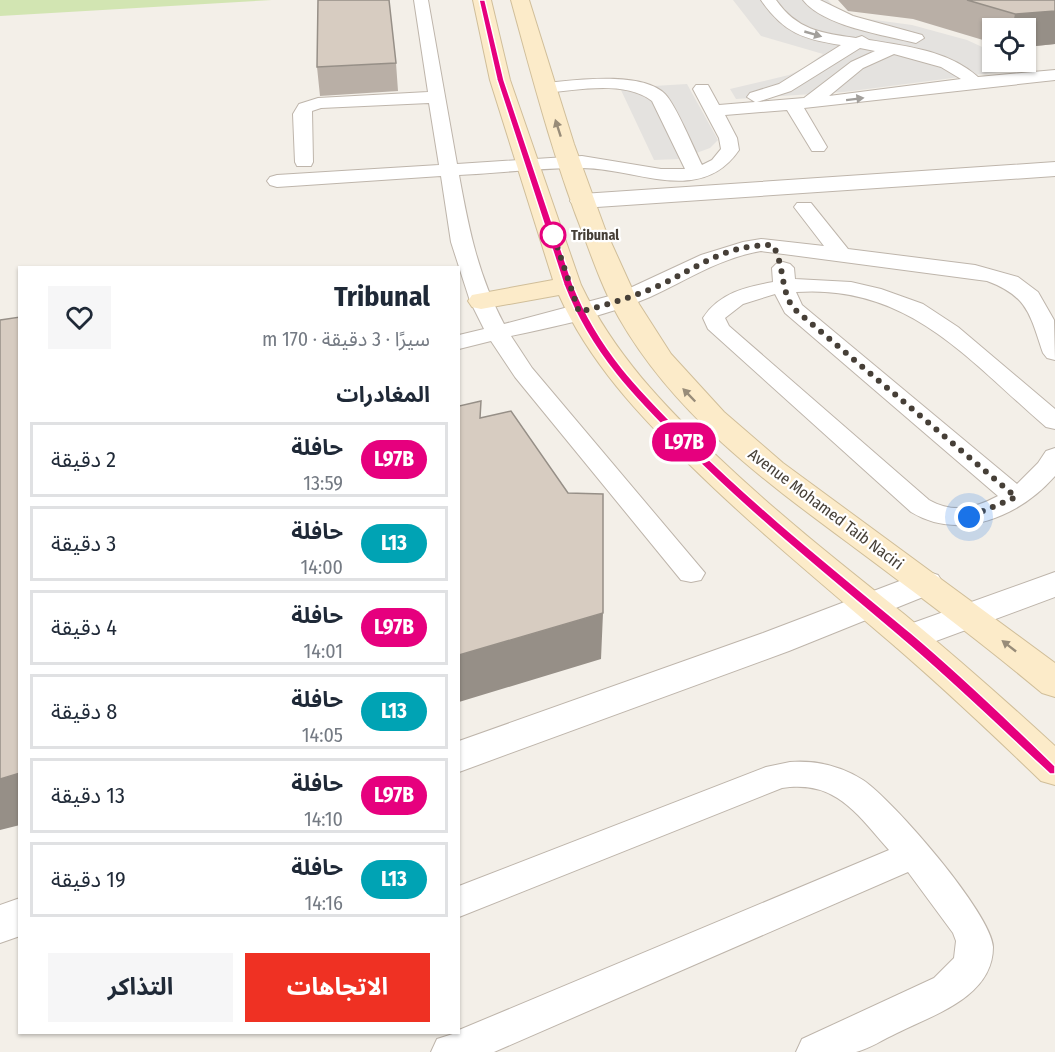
<!DOCTYPE html>
<html lang="ar">
<meta charset="utf-8">
<style>
:root{--surface:#fff;--page:#f6f6f7;--text:#1f2937;--muted:#747a83;--line:#e0e1e3;--accent:#ef3123}
body{margin:0;font-family:"Fira Sans Condensed","Noto Sans Arabic",sans-serif;background:var(--page);color:var(--text);direction:rtl;height:100vh;display:flex;flex-direction:column;font-size:22px;white-space:nowrap}
*{box-sizing:border-box;margin:0}
p{font-size:20px;color:var(--muted)}
.icon{flex:none;width:33px;height:33px;fill:none;stroke:currentColor;stroke-width:2;stroke-linecap:round;stroke-linejoin:round}
.map{position:relative;flex:1;overflow:hidden;direction:ltr}
.panel{position:absolute;left:18px;top:266px;width:442px;height:768px;display:flex;flex-direction:column;background:var(--surface);border-radius:0px;box-shadow:0 2px 4px #0004;direction:rtl}
.panel>*{flex:none}
.badge{padding:0 12px;border-radius:20px;font-size:21px;line-height:39px}
.fabs{position:absolute;left:982px;top:18px;display:grid;gap:12px}
.fabs a{display:grid;place-items:center;width:54px;height:54px;border-radius:0px;background:var(--surface);box-shadow:0 2px 4px #0004;font-size:30px}
.you{position:absolute;width:30px;height:30px;margin:-15px;border:4px solid #fff;border-radius:50%;background:#1a73e8;box-shadow:0 0 0 9px #1a73e833}
.map>.badge{position:absolute;translate:-50% -50%;box-shadow:0 0 0 3px #fff}
h2{padding:0 30px;font-size:22px;line-height:54px}
.round{display:grid;place-items:center;flex:none;width:63px;height:63px;border-radius:0px;background:var(--page)}
.headline{display:flex;align-items:center;justify-content:space-between;height:102px;padding:0 30px}
h1{font-size:28px;font-weight:700;line-height:45px}
.primary-button{display:flex;gap:12px;margin-top:auto;padding:12px 30px}
.primary-button a{flex:1;height:69px;border-radius:0px;background:var(--accent);color:#fff;font-size:24px;font-weight:700;line-height:69px;text-align:center}
.primary-button a+a{background:var(--page);color:var(--text)}
ul{padding:0;list-style:none}
li{display:flex;align-items:center;gap:18px;height:75px;margin:0 12px 9px;padding:0 18px;border:3px solid var(--line);border-radius:0px}
li div{flex:1}
li b{display:block;font-size:22px}
li em{font-style:normal}
li .badge{min-width:66px;font-weight:700;text-align:center}
.map>svg:first-child{display:block}
.green{fill:#d2e5b2}
.parking{fill:#e4e2df}
.lines{fill:none;stroke-linecap:round;stroke-linejoin:round}
.lane-casing{stroke:#beb5ab;stroke-width:2}
.street-casing{stroke:#beb5ab;stroke-width:2}
.secondary-casing{stroke:#d0be99;stroke-width:2}
.lane{fill:#fff;fill-rule:evenodd}
.street{fill:#fff;fill-rule:evenodd}
.secondary{fill:#fcebc9;fill-rule:evenodd}
.wall{fill:#b9afa6}
.shaded-wall{fill:#968f87}
.building{fill:#d7ccc1;stroke:#968f87;stroke-width:1.5}
.oneway{fill:#a29f9b}
.oneway2{fill:#988c79}
.line{fill:#e6007e;stroke:#fff;stroke-width:1.5}
.walk{stroke:#463f37;stroke-width:6;stroke-dasharray:0 10.8}
.stop-dot{fill:#fff;stroke:#e6007e;stroke-width:3}
.labels{text-anchor:middle;dominant-baseline:central;stroke-width:4.5;stroke-linejoin:round;paint-order:stroke}
.far-stop-label{font-size:14px;font-weight:bold;fill:#463f37;stroke:#fff;text-anchor:start}
.street-label{font-size:16px;fill:#463f37;stroke:#fff}
</style>
<div class="map">
<svg width="1055" height="1052" viewBox="0 0 1055 1052">
<rect width="100%" height="100%" fill="#f3efe8"/>
<!-- green -->
<path class="green" d="M0,0H272L0,16Z"/>
<!-- parking -->
<path class="parking" d="M733,0H828L835,8L853,17L912,25L967,40L993,52V62H1006L1014,70L844,92L736,99L730,89L789,75L804,68L823,54L761,36Z
M687,84L718,140L710,148L680,159L654,160L620,88Z"/>
<g class="lines">
<!-- lane casing -->
<g class="lane-casing">
<path id="lane" d="M414,0H428L457,164L582,156L661,169H685L652,101C625,80 577,90 546,93L540,92L538,88L540,84L546,83C576,80 642,71 665,94C676,105 694,149 702,165L712,160L721,149L719,138L693,89L696,85H708L719,105L755,102L747,97L750,93L779,84L841,45C803,39 784,33 761,0H776C797,30 821,33 856,38L862,36L869,40C907,46 949,51 978,77L1055,70V80L804,108L827,147L824,151H812L787,110L725,115L737,138L739,150C700,207 634,167 580,168C540,168 499,173 459,175C469,230 478,275 504,324L617,294L701,255L743,242L761,239L824,246L794,207L797,203H811L848,249L975,265L1018,277L1038,292L1054,320L1055,360L1047,358L1043,353C1030,315 1028,296 987,281L761,251C720,258 687,280 650,297C606,316 558,326 511,336L532,368L705,573L701,580L691,582L681,580L515,377L491,341L459,349V335L484,329L470,301L451,242L441,176L277,187L270,185L267,181L270,177L277,175L439,165L429,103L321,108L312,111L313,162L311,166H297L295,162L293,114L299,104L318,98L428,92ZM860,48L875,51L851,62L804,98L757,102L791,91ZM894,54L941,67L961,79L829,96L863,68Z
M803,0H820L853,16L922,35L924,38L916,43C884,35 823,26 803,0Z
M783,262L790,264L794,268L795,279L851,282L881,289L923,304L958,327L1055,409V429L1046,427C968,360 909,284 796,292L802,305L1017,484L1038,463L1046,451L1055,448V476C1020,516 960,542 911,512L708,329L703,318C719,293 746,287 773,282L772,268L776,264ZM775,294L785,313L998,496C975,508 954,514 929,500L729,326L725,318L743,304Z
M790,762C815,760 841,766 863,780C892,799 992,914 993,947C993,997 933,1015 897,1033C884,1039 869,1049 856,1052C837,1052 815,1052 796,1052L802,1039L934,978L954,958L956,941L953,933L908,872L494,1052H431L437,1039L459,1032V1030L889,850C856,813 836,780 782,788L459,917V886L766,767Z"/>
</g>
<!-- street casing -->
<g class="street-casing">
<path id="street" d="M1055,162V176L582,208L574,206L570,201L574,196L582,194Z
M926,571L938,575L943,583L938,591L789,651L459,772V741L763,633Z
M1055,572V597L909,651L896,647L891,638L896,629Z
M20,898V936L0,943V905Z"/>
</g>
<!-- secondary casing -->
<g class="secondary-casing">
<path id="secondary" d="M473,0H491L510,80L581,285C614,354 664,406 719,458C778,514 841,564 904,614C956,657 1006,701 1055,746V785L1041,781C988,730 934,679 877,631C814,577 750,524 691,466C639,415 589,362 559,295L481,309L472,307L468,301L472,295L553,280L490,80Z
M511,0H529L574,144L605,229L639,304L671,354L724,412L783,463L1055,663V697L1042,693C981,642 918,595 855,548C766,482 675,416 619,318C605,293 595,266 585,239C554,161 533,80 511,0Z"/>
</g>
<!-- lane -->
<use href="#lane" class="lane"/>
<!-- street -->
<use href="#street" class="street"/>
<!-- secondary -->
<use href="#secondary" class="secondary"/>
</g>
<!-- wall -->
<path class="wall" d="M838,0H1055V44L1026,47V28H993V43L913,19L848,11Z
M396,63L398,91L320,96L317,67Z"/>
<!-- shaded-wall -->
<path class="shaded-wall" d="M1055,11V44L1026,47V28H1012L1015,14Z
M603,613L601,659L459,702V655Z
M20,773V825L0,830V779Z"/>
<!-- building -->
<path class="building" d="M318,0H389L396,63L317,67Z
M967,0H1055V11L1015,14Z
M20,317V773L0,779V320Z
M481,401L480,418L511,411L568,493L603,494V613L459,655V406Z"/>
<!-- one-way arrows -->
<defs><path id="oneway-solid" d="M-6-.8H1V-3.2L6.5 0L1 3.2V.8H-6Z" transform="scale(1.5)"/></defs>
<g class="oneway">
<use href="#oneway-solid" transform="translate(813 34) rotate(16)"/>
<use href="#oneway-solid" transform="translate(855 99) rotate(-7)"/>
</g>
<g class="oneway2">
<use href="#oneway-solid" transform="translate(558 128) rotate(-108)"/>
<use href="#oneway-solid" transform="translate(689 395) rotate(-134)"/>
<use href="#oneway-solid" transform="translate(1009 646) rotate(-142)"/>
</g>
<!-- line -->
<path class="line" d="M479,0H485L504,80L573,285C601,354 643,394 695,446C763,513 838,572 911,633C962,676 1010,722 1055,766V774H1050C1001,729 953,682 902,639C829,577 755,518 687,450C635,399 591,354 564,285L497,80Z"/>
<g class="lines">
<!-- walk -->
<path class="walk" d="M553,235L552,231L579,312C606,305 633,297 658,286C701,266 723,245 773,245C785,268 780,288 793,308L1016,497L969,517"/>
</g>
<!-- markers -->
<circle class="stop-dot" cx="553" cy="235" r="12"/>
<g class="labels">
<!-- far-stop labels -->
<g class="far-stop-label">
<text x="571" y="235">Tribunal</text>
</g>
<!-- street labels -->
<g class="street-label">
<text transform="translate(826 509) rotate(37)">Avenue Mohamed Taib Naciri</text>
</g>
</g>
</svg>
<div class="fabs">
<a><svg class="icon" aria-label="locate" viewBox="0 0 24 24"><circle cx="12" cy="12" r="6"/><path d="M12 2v4M12 18v4M2 12h4M18 12h4"/></svg></a>
</div>
<div class="you" style="left:969px;top:517px"></div>
<b class="badge" style="left:684px;top:442px;background:#e6007e;color:#fff">L97B</b>
<section class="panel">
<div class="headline"><div><h1>Tribunal</h1><p>سيرًا · 3 دقيقة · 170 m</p></div><a class="round"><svg class="icon" aria-label="heart" viewBox="0 0 24 24"><path d="M12 20l-8-8c-3-5 5-10 8-4 3-6 11-1 8 4z"/></svg></a></div>
<h2>المغادرات</h2>
<ul>
<li><span class="badge" style="background:#e6007e;color:#fff">L97B</span><div><b>حافلة</b><p>13:59</p></div><em>2 دقيقة</em></li>
<li><span class="badge" style="background:#00a3b4;color:#fff">L13</span><div><b>حافلة</b><p>14:00</p></div><em>3 دقيقة</em></li>
<li><span class="badge" style="background:#e6007e;color:#fff">L97B</span><div><b>حافلة</b><p>14:01</p></div><em>4 دقيقة</em></li>
<li><span class="badge" style="background:#00a3b4;color:#fff">L13</span><div><b>حافلة</b><p>14:05</p></div><em>8 دقيقة</em></li>
<li><span class="badge" style="background:#e6007e;color:#fff">L97B</span><div><b>حافلة</b><p>14:10</p></div><em>13 دقيقة</em></li>
<li><span class="badge" style="background:#00a3b4;color:#fff">L13</span><div><b>حافلة</b><p>14:16</p></div><em>19 دقيقة</em></li>
</ul>
<div class="primary-button"><a>الاتجاهات</a><a>التذاكر</a></div>
</section>
</div>
